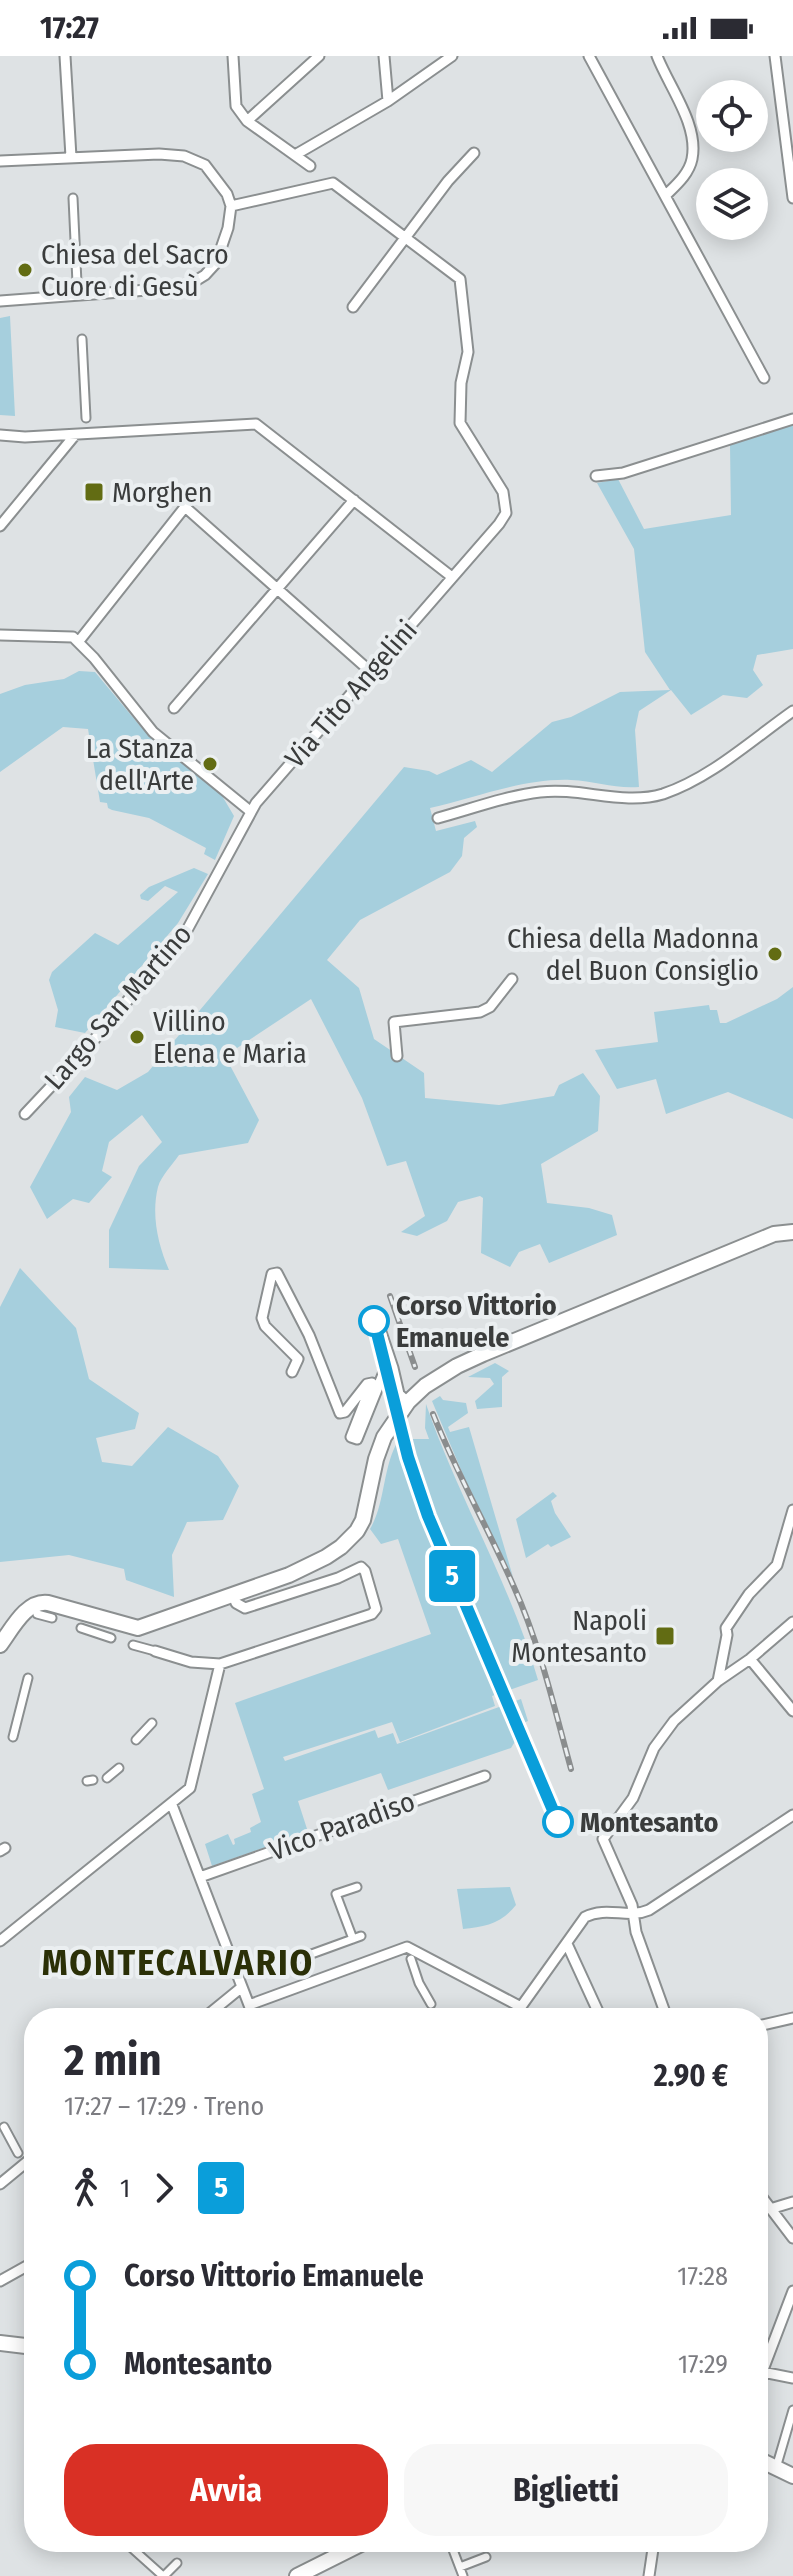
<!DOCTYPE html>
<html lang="it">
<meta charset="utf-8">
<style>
:root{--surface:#fff;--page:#f7f7f7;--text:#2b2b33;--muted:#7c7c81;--accent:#d93025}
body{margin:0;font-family:"Fira Sans Condensed",sans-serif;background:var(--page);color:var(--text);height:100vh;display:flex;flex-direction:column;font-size:30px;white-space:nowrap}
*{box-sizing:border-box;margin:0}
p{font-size:26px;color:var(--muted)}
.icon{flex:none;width:44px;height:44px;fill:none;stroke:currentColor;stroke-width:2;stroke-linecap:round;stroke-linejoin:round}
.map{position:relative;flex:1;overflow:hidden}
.sheet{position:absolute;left:24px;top:1952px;width:744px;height:544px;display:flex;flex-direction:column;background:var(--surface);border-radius:32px;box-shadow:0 4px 20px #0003}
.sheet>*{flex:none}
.badge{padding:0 16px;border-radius:6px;font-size:28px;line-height:52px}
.tools{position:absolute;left:696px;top:24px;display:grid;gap:16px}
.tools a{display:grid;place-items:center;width:72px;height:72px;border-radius:50%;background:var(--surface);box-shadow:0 4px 20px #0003;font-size:40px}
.map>.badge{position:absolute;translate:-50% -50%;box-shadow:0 0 0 4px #fff}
.legs{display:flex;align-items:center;gap:12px;height:88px;padding:0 40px;font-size:26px}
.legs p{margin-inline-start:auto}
.headline{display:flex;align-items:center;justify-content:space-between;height:136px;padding:0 40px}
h1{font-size:44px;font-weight:700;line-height:60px}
.action{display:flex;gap:16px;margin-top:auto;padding:16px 40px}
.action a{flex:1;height:92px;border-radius:32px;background:var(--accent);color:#fff;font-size:32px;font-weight:700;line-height:92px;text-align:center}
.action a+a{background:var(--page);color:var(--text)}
ul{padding:0 40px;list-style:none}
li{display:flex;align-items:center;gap:28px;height:88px;font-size:30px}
li i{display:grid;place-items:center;width:12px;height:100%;margin:0 10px;background:currentColor}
li i::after{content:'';width:20px;height:20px;margin:-10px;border:6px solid;border-radius:50%;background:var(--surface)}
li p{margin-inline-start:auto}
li:first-child i{background:linear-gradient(#0000 50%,currentColor 0)}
li:last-child i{background:linear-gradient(currentColor 50%,#0000 0)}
.status{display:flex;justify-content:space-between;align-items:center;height:56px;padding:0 40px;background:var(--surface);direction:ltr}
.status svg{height:22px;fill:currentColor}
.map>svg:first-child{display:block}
.green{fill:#a6cfdd}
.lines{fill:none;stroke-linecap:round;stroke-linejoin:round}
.pedestrian-casing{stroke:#8b8f90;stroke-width:11}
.minor-casing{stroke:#8b8f90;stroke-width:13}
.secondary-casing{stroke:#8b8f90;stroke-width:18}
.primary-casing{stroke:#8b8f90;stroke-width:18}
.pedestrian{stroke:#fff;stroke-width:7}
.minor{stroke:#fff;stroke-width:9}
.secondary{stroke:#fff;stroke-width:14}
.primary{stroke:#fff;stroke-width:14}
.rail-casing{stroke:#8a8d8e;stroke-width:6}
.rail{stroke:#ebeff1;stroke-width:3;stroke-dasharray:9;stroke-linecap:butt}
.line-1-casing{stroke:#fff;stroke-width:18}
.line-1{stroke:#0a9eda;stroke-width:12}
.poi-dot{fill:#626c13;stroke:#ebeff1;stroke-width:3}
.stop-1-dot{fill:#fff;stroke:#0a9eda;stroke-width:4}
.labels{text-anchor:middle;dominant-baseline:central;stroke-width:8;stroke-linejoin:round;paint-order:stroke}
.poi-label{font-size:28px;fill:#3a3c3c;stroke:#ebeff1;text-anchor:start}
.street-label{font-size:28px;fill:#3a3c3c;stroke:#ebeff1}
.stop-label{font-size:28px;font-weight:bold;fill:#3a3c3c;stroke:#ebeff1;text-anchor:start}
.district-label{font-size:36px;font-weight:bold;letter-spacing:2px;fill:#2b3007;stroke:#ebeff1}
</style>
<div class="status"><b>17:27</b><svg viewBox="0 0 49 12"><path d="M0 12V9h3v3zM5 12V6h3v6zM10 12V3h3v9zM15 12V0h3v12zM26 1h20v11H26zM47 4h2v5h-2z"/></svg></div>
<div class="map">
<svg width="793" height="2520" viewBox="0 0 793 2520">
<rect width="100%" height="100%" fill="#dee2e4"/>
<!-- green -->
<path class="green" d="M10,260L15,360L0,359V262Z
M793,369V593L757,599L753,614L763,629L747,642L723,639L691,659L671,634L639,655L635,674L639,731C615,733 595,725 571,724C524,722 475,742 430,752L436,775L475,765L477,771L464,782L462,800L450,816L360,864L327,904L359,932L374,983L424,1017L425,1042L499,1049L554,1040L559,1029L583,1017L600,1040L598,1075L541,1108L547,1147L589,1152L612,1159L617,1179L549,1207L540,1188L519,1196L510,1211L481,1197L483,1142L480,1140L458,1146L447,1165L417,1180L401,1176L425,1160L406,1105L387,1110L362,1042L311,943L225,1000L259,1064L248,1087L179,1099C173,1108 161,1120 158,1131C151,1159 158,1189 169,1214L109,1212V1174L139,1110L162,1086L142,1059L109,1086L102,1115L112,1121L89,1147L73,1143L47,1163L30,1131L71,1056L69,1041L85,1021L117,1034L148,1016L404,711L429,715L437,719L471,704L492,716L552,666L571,661L620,636L670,634L645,596L634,493L597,427L618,423L644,473L731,459L730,389Z
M79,615L95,616L141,671L221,738L234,760L215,804L204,798L206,792L149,762L112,754L108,752L107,747L100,746L88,673L63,671L0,716V638L25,629L64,623Z
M194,812L208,818L178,867L85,977L55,971L58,954L49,924L52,916L95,877L118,889L178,836L165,830L148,845L141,843L140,839L149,831Z
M793,931V1063L728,1036L666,1058L656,1023L617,1033L595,994L658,986L654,956L709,949L710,954H717L720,967H726L777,943Z
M20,1212L76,1272L89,1323L139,1357L135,1373L96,1382L102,1406L132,1410L168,1371L218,1400L239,1430L223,1464L187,1466L172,1499L174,1541L126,1524L124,1513L69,1499L0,1506V1251Z
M495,1307L509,1315L502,1321V1351L477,1353L475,1345L494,1328L490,1322L468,1321Z
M440,1340L443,1344L466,1347L468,1357L448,1371L450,1376L469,1371L513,1521L464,1421L432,1345Z
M426,1348C458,1442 511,1528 538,1624L492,1640L495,1650L400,1686L392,1666L283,1701L285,1705L375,1674L378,1682L393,1677L397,1688L521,1643L528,1665L523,1667L524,1671L511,1692L388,1734L381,1717L298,1745L308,1776L212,1810L205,1788L228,1778L233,1789L235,1788L234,1783L251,1776L250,1772L261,1766L252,1738L264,1733L235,1647L431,1578L398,1483L381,1488L370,1473C386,1446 382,1411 399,1383H429L425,1372Z
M553,1436L557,1440L551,1445L555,1457L571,1481L551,1491L548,1488L526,1502L516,1463Z
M510,1831L516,1849C502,1867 485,1871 463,1873L457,1833Z"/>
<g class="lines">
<!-- pedestrian casing -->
<g class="pedestrian-casing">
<path id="pedestrian" d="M73,142L77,227
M82,283L86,362
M37,1558L52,1562
M81,1572L111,1582
M133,1589L155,1595
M13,1681L28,1622
M136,1684L152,1667
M107,1722L119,1712
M87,1725L93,1724
M353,1883L336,1838L357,1831
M411,1903L419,1927L431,1948
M284,1908L361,1880
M402,1959L404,1962
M4,2071L18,2097
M776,2412L793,2354
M125,2486L163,2520
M450,2486L463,2520
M460,2511L486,2501
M164,2520L177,2507"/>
</g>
<!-- minor casing -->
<g class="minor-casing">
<path id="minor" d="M65,0L71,101
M233,0L236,50L247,65L310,110
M384,0L388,45
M589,0L764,322
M657,0C669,31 699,69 692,103C689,118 676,129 666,139
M775,0L793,142
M247,65L319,0
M295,99L388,45L452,0
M0,105L159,98L184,100L205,109L227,138L231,150L228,172L216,207L205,219L192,227L161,233L0,245
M353,251L448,125L474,97
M0,379L25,381L256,368L452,521
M596,420L623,417L793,363
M0,470L75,379
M0,579L73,581L94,602L153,676L250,755
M79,585L185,451L371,616
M174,652L354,444
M438,762C471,753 506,740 540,736C581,731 623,750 663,738C711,722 753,683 793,655
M397,1000L394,966L480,956L490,951L512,923
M25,1058L88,991L186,876L256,747L499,468L506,457L503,436L460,367L461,327L468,296L460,223L333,127L231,150
M292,1316L298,1303L265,1270L262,1262L272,1218L277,1217L309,1279L340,1357L345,1356L367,1328L372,1327L351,1381L357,1383L384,1316L381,1294L370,1260L375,1258L393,1312L399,1338L408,1346
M155,1595L191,1606L220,1608L372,1558L376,1553L365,1515L361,1511L338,1522L245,1552L236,1547L233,1539
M750,1603L793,1655
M718,1625L727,1579L726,1572L749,1538L777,1509L793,1454
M172,1749L254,1962
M0,1795L5,1792
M200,1821L485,1720
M0,1885L190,1732L220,1608
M567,1888L601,1962
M249,1949L407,1891L521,1951
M204,1962L242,1931
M513,1962L585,1861C607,1850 628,1863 649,1854L793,1759
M667,1962L636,1876L632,1849L603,1783L633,1742L654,1692L674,1665L718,1625L750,1603L793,1566
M758,1970L793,1962
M0,2128L34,2100
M758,2136L793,2182
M770,2153L793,2146
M0,2225L34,2206
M762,2316L793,2322
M758,2327L793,2235
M649,2520L654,2486"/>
</g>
<!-- secondary casing -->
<g class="secondary-casing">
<path id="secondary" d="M0,2287L34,2291
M758,2403L793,2420
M297,2520L365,2486"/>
</g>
<!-- primary casing -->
<g class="primary-casing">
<path id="primary" d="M0,1589C12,1573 26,1544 48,1547L138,1572L289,1519L326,1501L341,1491L357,1475L363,1464L376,1403L384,1381L408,1346L425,1330L457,1310L483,1298L774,1178L793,1176"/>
</g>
<!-- pedestrian -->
<use href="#pedestrian" class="pedestrian"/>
<!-- minor -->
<use href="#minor" class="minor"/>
<!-- secondary -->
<use href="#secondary" class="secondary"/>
<!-- primary -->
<use href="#primary" class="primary"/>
<!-- rail casing -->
<g class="rail-casing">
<path id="rail" d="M390,1240L415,1311
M433,1358C457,1418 488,1472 514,1531C540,1589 554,1651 571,1713"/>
</g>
<!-- rail -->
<use href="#rail" class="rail"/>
</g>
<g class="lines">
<!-- line-1 casing -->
<g class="line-1-casing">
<path id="line-1" d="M374,1265L408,1401L428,1460L558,1766"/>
</g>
<!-- line-1 -->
<use href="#line-1" class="line-1"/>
</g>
<!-- markers -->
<g class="poi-dot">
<circle cx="25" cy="214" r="8"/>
<rect x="84" y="426" width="20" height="20" rx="4"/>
<circle cx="210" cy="708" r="8"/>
<circle cx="775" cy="898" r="8"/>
<circle cx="137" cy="981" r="8"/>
<rect x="655" y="1570" width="20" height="20" rx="4"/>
</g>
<g class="stop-1-dot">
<circle cx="374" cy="1265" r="14"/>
<circle cx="558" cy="1766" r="14"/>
</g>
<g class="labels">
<!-- poi labels -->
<g class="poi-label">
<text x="41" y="198">Chiesa del Sacro<tspan x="41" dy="32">Cuore di Gesù</tspan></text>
<text x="112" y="436">Morghen</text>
<text x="194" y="692" text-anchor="end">La Stanza<tspan x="194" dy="32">dell'Arte</tspan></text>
<text x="759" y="882" text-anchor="end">Chiesa della Madonna<tspan x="759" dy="32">del Buon Consiglio</tspan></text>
<text x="153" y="965">Villino<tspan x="153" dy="32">Elena e Maria</tspan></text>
<text x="647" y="1564" text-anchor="end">Napoli<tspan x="647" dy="32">Montesanto</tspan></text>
</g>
<!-- street labels -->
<g class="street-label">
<text transform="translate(351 638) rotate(-49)">Via Tito Angelini</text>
<text transform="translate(118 951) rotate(-49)">Largo San Martino</text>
<text transform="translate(342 1770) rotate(-20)">Vico Paradiso</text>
</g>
<!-- stop labels -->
<g class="stop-label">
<text x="396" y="1249">Corso Vittorio<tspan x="396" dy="32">Emanuele</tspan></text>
<text x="580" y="1766">Montesanto</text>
</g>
<!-- district labels -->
<g class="district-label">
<text x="178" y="1907">MONTECALVARIO</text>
</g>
</g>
</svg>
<div class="tools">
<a><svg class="icon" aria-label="locate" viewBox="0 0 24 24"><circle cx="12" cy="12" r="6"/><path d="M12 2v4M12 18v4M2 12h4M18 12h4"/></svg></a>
<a><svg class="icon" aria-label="layers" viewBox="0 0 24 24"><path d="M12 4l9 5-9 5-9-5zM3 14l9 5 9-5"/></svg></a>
</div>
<b class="badge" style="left:452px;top:1520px;background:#0a9eda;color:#fff">5</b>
<section class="sheet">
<div class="headline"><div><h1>2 min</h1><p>17:27 – 17:29 · Treno</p></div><b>2.90 €</b></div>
<div class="legs"><svg class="icon" aria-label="walk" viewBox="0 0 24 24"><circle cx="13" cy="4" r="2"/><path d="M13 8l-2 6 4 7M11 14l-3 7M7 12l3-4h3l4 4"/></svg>1<svg class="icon" aria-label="forward" viewBox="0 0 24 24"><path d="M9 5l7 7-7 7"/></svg><b class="badge" style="background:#0a9eda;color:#fff">5</b></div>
<ul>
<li><i style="color:#0a9eda"></i><b>Corso Vittorio Emanuele</b><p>17:28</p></li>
<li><i style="color:#0a9eda"></i><b>Montesanto</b><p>17:29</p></li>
</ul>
<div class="action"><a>Avvia</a><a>Biglietti</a></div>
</section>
</div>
